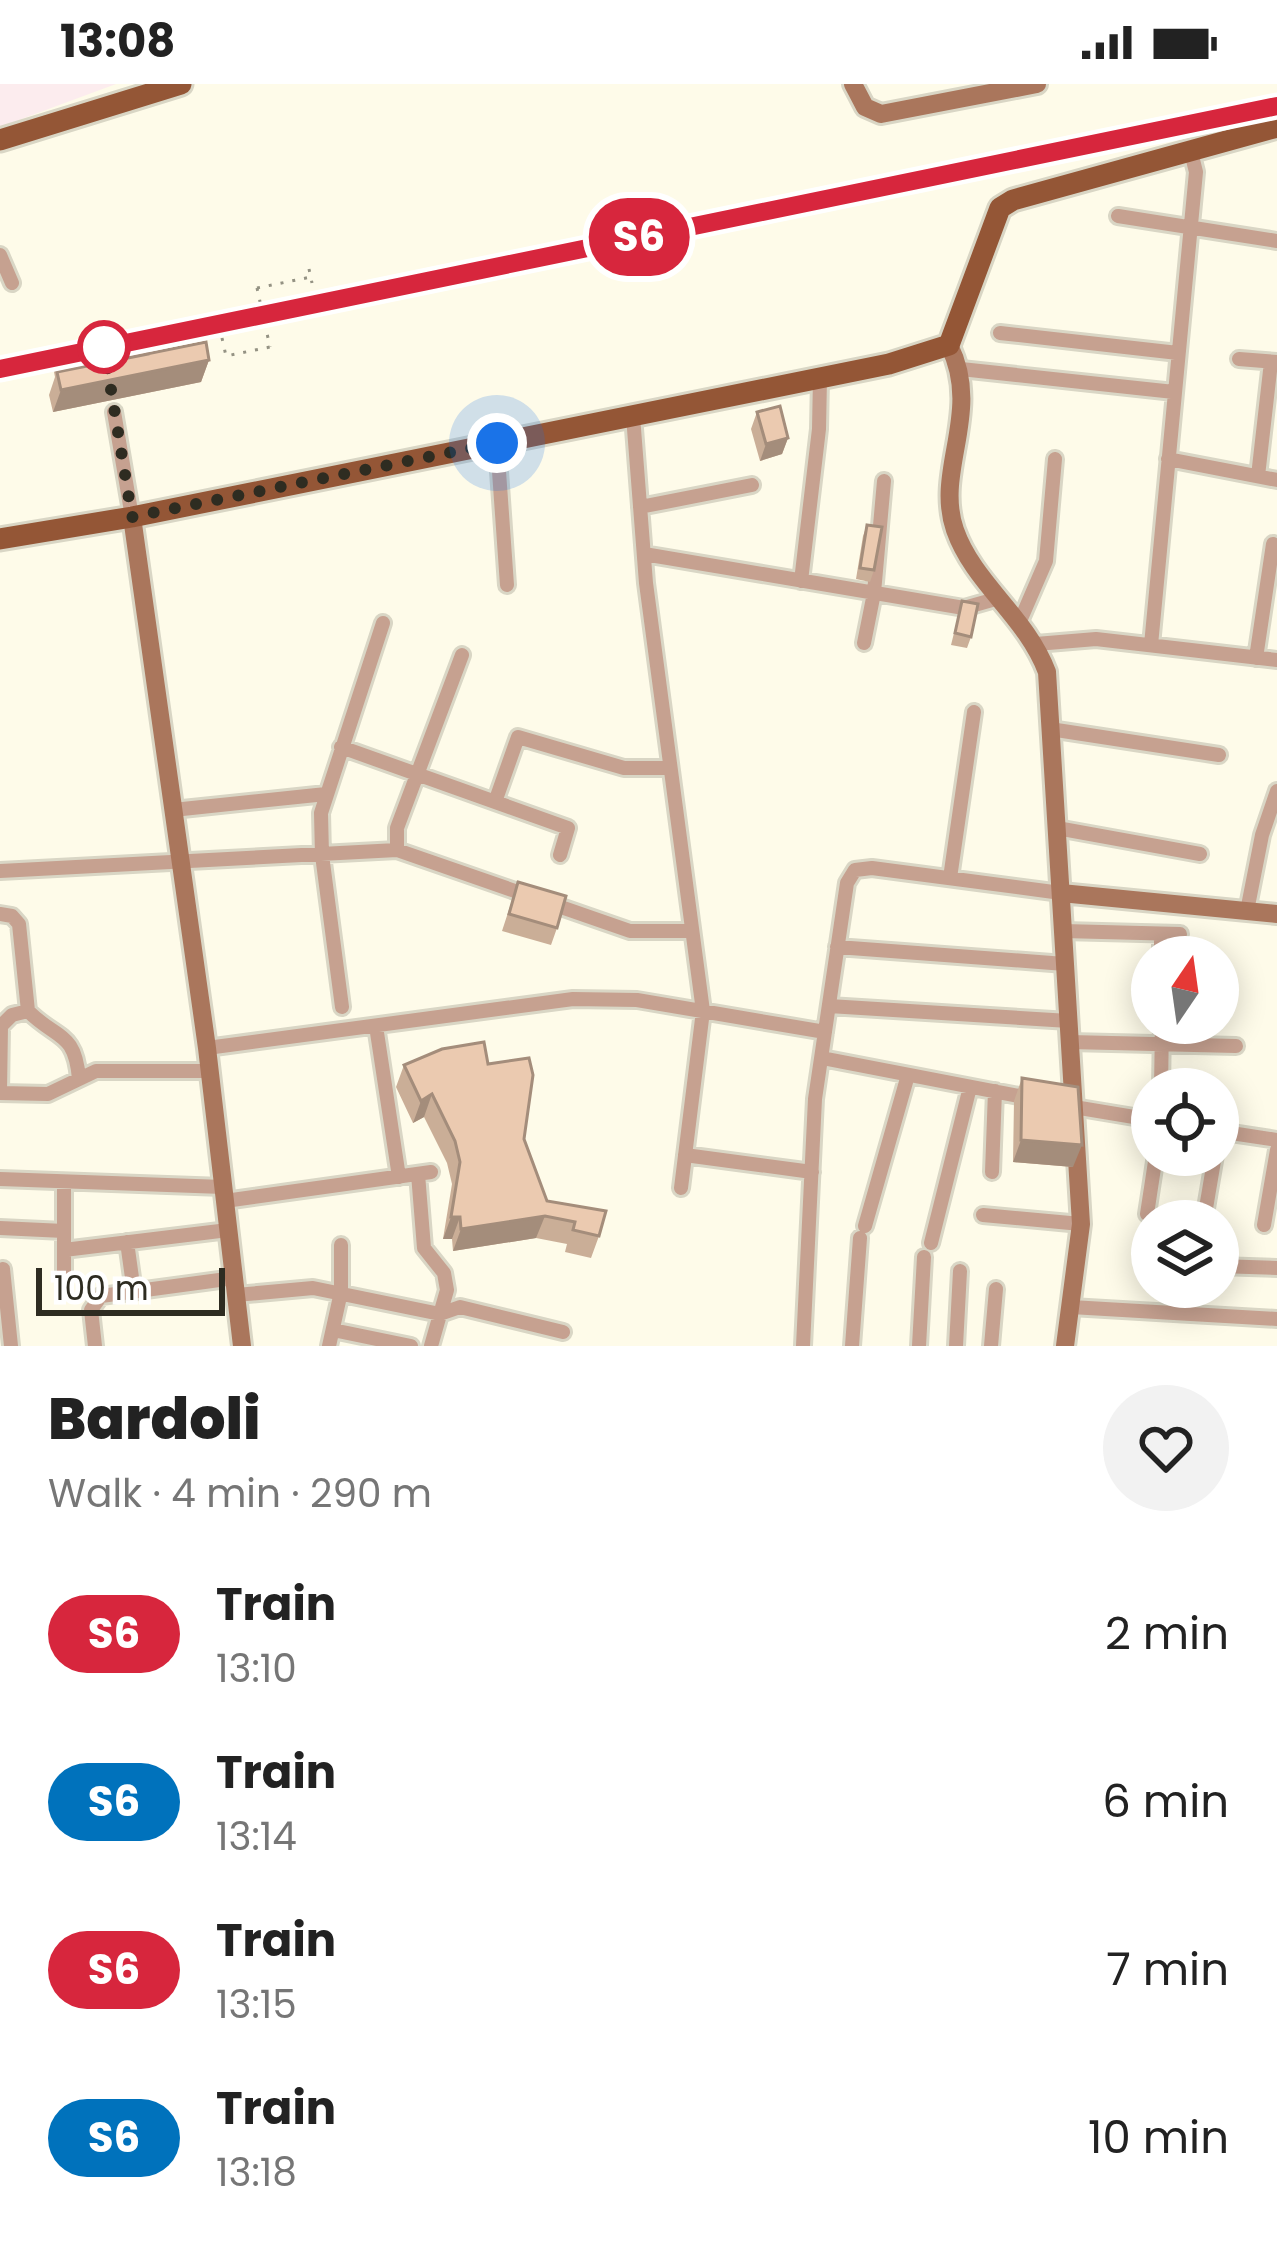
<!DOCTYPE html>
<meta charset="utf-8">
<style>
:root{--surface:#fff;--page:#f2f2f2;--text:#222;--muted:#767676}
body{margin:0;font-family:Poppins,sans-serif;background:var(--page);color:var(--text);height:100vh;display:flex;flex-direction:column;font-size:45px;white-space:nowrap}
*{box-sizing:border-box;margin:0}
p{font-size:39px;color:var(--muted)}
.icon{flex:none;width:66px;height:66px;fill:none;stroke:currentColor;stroke-width:2;stroke-linecap:round;stroke-linejoin:round}
.map{position:relative;height:1262px;overflow:hidden}
.drawer{display:flex;flex-direction:column;background:var(--surface);flex:1}
.drawer>*{flex:none}
.badge{padding:0 24px;border-radius:39px;font-size:42px;line-height:78px}
.needle{width:78px;rotate:13deg}
.fabs{position:absolute;left:1131px;top:852px;display:grid;gap:24px}
.fabs a{display:grid;place-items:center;width:108px;height:108px;border-radius:50%;background:var(--surface);box-shadow:0 6px 30px #0003;font-size:60px}
.scale{position:absolute;left:36px;bottom:30px;width:189px;box-sizing:border-box;padding-left:12px;border:6px solid #2e2c21;border-top:0;font-size:33px;line-height:42px;white-space:nowrap;color:#2e2c21;-webkit-text-stroke:9px #fff;paint-order:stroke}
.you{position:absolute;width:60px;height:60px;margin:-30px;border:9px solid #fff;border-radius:50%;background:#1a73e8;box-shadow:0 0 0 18px #1a73e833}
.map>.badge{position:absolute;translate:-50% -50%;box-shadow:0 0 0 6px #fff}
.round{display:grid;place-items:center;flex:none;width:126px;height:126px;border-radius:63px;background:var(--page)}
.headline{display:flex;align-items:center;justify-content:space-between;height:204px;padding:0 48px}
h1{font-size:57px;font-weight:800;line-height:90px}
ul{padding:0;list-style:none}
li{display:flex;align-items:center;gap:36px;height:168px;padding:0 48px}
li div{flex:1}
li b{display:block;font-size:45px}
li em{font-style:normal}
li .badge{min-width:132px;font-weight:700;text-align:center}
.status{display:flex;justify-content:space-between;align-items:center;height:84px;padding:0 60px;background:var(--surface);direction:ltr}
.status svg{height:33px;fill:currentColor}
.map>svg:first-child{display:block}
.industrial{fill:#fcecee}
.lines{fill:none;stroke-linecap:round;stroke-linejoin:round}
.street-casing{stroke:#d9d6c5;stroke-width:20}
.secondary-casing{stroke:#d9d6c5;stroke-width:24}
.primary-casing{stroke:#d9d6c5;stroke-width:27}
.path{stroke:#949283;stroke-width:3;stroke-dasharray:3 9;stroke-linecap:butt}
.street{stroke:#c6a190;stroke-width:14}
.secondary{stroke:#aa765c;stroke-width:18}
.primary{stroke:#945636;stroke-width:21}
.rail{stroke:#848174;stroke-width:4.5}
.path-bridge{stroke:#949283;stroke-width:3;stroke-dasharray:3 9;stroke-linecap:butt}
.wall{fill:#caae97}
.shaded-wall{fill:#a48d7b}
.building{fill:#ebcab0;stroke:#a48d7b;stroke-width:3}
.line-casing{stroke:#fff;stroke-width:27}
.line{stroke:#d7263d;stroke-width:18}
.walk{stroke:#2e2c21;stroke-width:12;stroke-dasharray:0 21.6}
.stop-dot{fill:#fff;stroke:#d7263d;stroke-width:6}
</style>
<div class="status"><b>13:08</b><svg viewBox="0 0 49 12"><path d="M0 12V9h3v3zM5 12V6h3v6zM10 12V3h3v9zM15 12V0h3v12zM26 1h20v11H26zM47 4h2v5h-2z"/></svg></div>
<div class="map">
<svg width="1277" height="1262" viewBox="0 0 1277 1262">
<rect width="100%" height="100%" fill="#fefbe9"/>
<!-- industrial -->
<path class="industrial" d="M0,0H116L0,43Z"/>
<g class="lines">
<!-- street casing -->
<g class="street-casing">
<path id="street" d="M1118,132L1277,157
M0,171L12,199
M1000,249L1178,269
M1239,275L1277,278
M961,285L1174,308
M114,328L132,433
M633,332L646,499L703,927L681,1104
M497,359L507,501
M1168,375L1277,396
M1258,392L1271,278
M640,423L752,401
M644,470L964,524L999,514
M801,497L819,345L820,294
M1020,537L1046,477L1055,375
M864,559L874,509L884,397
M1036,560L1096,555L1277,576
M1151,561L1196,88L1191,68
M1256,574L1273,460
M1050,645L1219,671
M341,663L568,744L560,771
M495,718L518,653L624,684H670
M173,726L326,710
M1057,744L1200,770
M397,766V744L462,571
M0,787L397,766L630,847H692
M950,794L974,628
M1247,827L1262,751L1277,707
M0,830L12,832L19,840L28,927C57,956 75,947 79,995
M1063,847L1180,850
M1161,850V873
M837,863L1065,880
M829,922L1069,937
M342,923L322,771L321,729L383,539
M376,942L399,1093
M1070,958L1236,962
M207,964L573,915L637,916L825,948
M822,974L1029,1014
M1161,1005L1162,939
M0,1008L1,942L12,931L28,927
M0,1009L48,1010L96,987H210
M1068,1022L1152,1036
M1218,1047L1277,1056
M685,1071L812,1088
M992,1088L995,1007
M418,1090L424,1164L444,1189L447,1206L431,1262
M0,1095L223,1103
M225,1117L431,1088
M1147,1130L1156,1071
M983,1131L1081,1140
M1204,1136L1215,1071
M1264,1141L1277,1066
M865,1142L908,991
M0,1144L64,1147
M127,1158L134,1208
M931,1159L970,1003
M64,1166L228,1146
M1218,1182L1277,1184
M3,1185L11,1262
M64,1204V1098
M236,1211L313,1204L440,1230L460,1223L563,1248
M1071,1223L1277,1235
M333,1246L411,1262
M95,1262L91,1226L101,1212L234,1194
M329,1262L341,1208V1161
M803,1262L815,1015L847,799L855,786L872,784L1061,809
M852,1262L860,1154
M919,1262L924,1173
M956,1262L960,1187
M991,1262L996,1205"/>
</g>
<!-- secondary casing -->
<g class="secondary-casing">
<path id="secondary" d="M853,0L865,23L881,30L1037,0
M949,261C983,329 934,386 955,446C974,500 1026,532 1047,588L1081,1140L1065,1262
M132,433L207,964L242,1262
M1061,809L1277,830"/>
</g>
<!-- primary casing -->
<g class="primary-casing">
<path id="primary" d="M0,56L181,0
M0,455L132,433L889,280L949,261L1000,124L1013,116L1277,43"/>
</g>
<!-- path -->
<path class="path" d="M309,185L312,199
M257,204L311,193
M222,254L226,272L270,263"/>
<!-- street -->
<use href="#street" class="street"/>
<!-- secondary -->
<use href="#secondary" class="secondary"/>
<!-- primary -->
<use href="#primary" class="primary"/>
<!-- rail -->
<path class="rail" d="M0,276L1277,13"/>
<!-- path-bridge -->
<path class="path-bridge" d="M257,204L270,263"/>
</g>
<!-- wall -->
<path class="wall" d="M148,270L209,276L201,298L53,328L49,311L55,293L54,288L56,283Z
M757,328L788,354L782,370L760,377L751,345Z
M867,441L874,486L870,498L856,495L863,452Z
M962,517L971,553L967,564L951,561Z
M518,798L557,844L551,861L502,847Z
M488,980L524,1055L547,1117L599,1152L591,1174L565,1168L567,1160L536,1154L453,1167L452,1155H443L452,1100L447,1079L424,1033L413,1039L396,1003L404,981Z
M1022,994L1073,1083L1013,1078L1014,1017Z"/>
<!-- shaded-wall -->
<path class="shaded-wall" d="M209,276L201,298L53,328L61,306Z
M788,354L782,370L760,377L766,360Z
M432,1010L424,1033L413,1039L421,1017Z
M1021,1056L1082,1061L1073,1083L1013,1078Z
M545,1132L536,1154L453,1167L461,1145Z
M451,1133H460L452,1155H443Z"/>
<!-- building -->
<path class="building" d="M206,258L209,276L61,306L57,288Z
M147,264L148,270L57,288L56,283Z
M780,322L788,354L766,360L757,328Z
M867,441L882,443L874,486L860,484Z
M962,517L978,520L971,553L955,549Z
M518,798L566,812L557,844L509,830Z
M484,958L488,980L529,974L533,991L524,1055L547,1117L606,1127L599,1152L573,1146L575,1138L545,1132L461,1145L460,1133H451L460,1078L455,1057L432,1010L421,1017L404,981L442,965Z
M1022,994L1078,1003L1082,1061L1021,1056Z"/>
<g class="lines">
<!-- line casing -->
<g class="line-casing">
<path id="line" d="M0,285L1277,22"/>
</g>
<!-- line -->
<use href="#line" class="line"/>
<!-- walk -->
<path class="walk" d="M104,263L132,433L497,359"/>
</g>
<!-- markers -->
<circle class="stop-dot" cx="104" cy="263" r="24"/>
</svg>
<div class="fabs">
<a><svg class="needle" viewBox="-14 -14 28 28"><path d="M0-13l5 13h-10z" fill="#e53935"/><path d="M0 13l5-13h-10z" fill="#767676"/></svg></a>
<a><svg class="icon" aria-label="locate" viewBox="0 0 24 24"><circle cx="12" cy="12" r="6"/><path d="M12 2v4M12 18v4M2 12h4M18 12h4"/></svg></a>
<a><svg class="icon" aria-label="layers" viewBox="0 0 24 24"><path d="M12 4l9 5-9 5-9-5zM3 14l9 5 9-5"/></svg></a>
</div>
<div class="scale">100 m</div>
<div class="you" style="left:497px;top:359px"></div>
<b class="badge" style="left:639px;top:153px;background:#d7263d;color:#fff">S6</b>
</div>
<section class="drawer">
<div class="headline"><div><h1>Bardoli</h1><p>Walk · 4 min · 290 m</p></div><a class="round"><svg class="icon" aria-label="heart" viewBox="0 0 24 24"><path d="M12 20l-8-8c-3-5 5-10 8-4 3-6 11-1 8 4z"/></svg></a></div>
<ul>
<li><span class="badge" style="background:#d7263d;color:#fff">S6</span><div><b>Train</b><p>13:10</p></div><em>2 min</em></li>
<li><span class="badge" style="background:#0072bc;color:#fff">S6</span><div><b>Train</b><p>13:14</p></div><em>6 min</em></li>
<li><span class="badge" style="background:#d7263d;color:#fff">S6</span><div><b>Train</b><p>13:15</p></div><em>7 min</em></li>
<li><span class="badge" style="background:#0072bc;color:#fff">S6</span><div><b>Train</b><p>13:18</p></div><em>10 min</em></li>
</ul>
</section>
